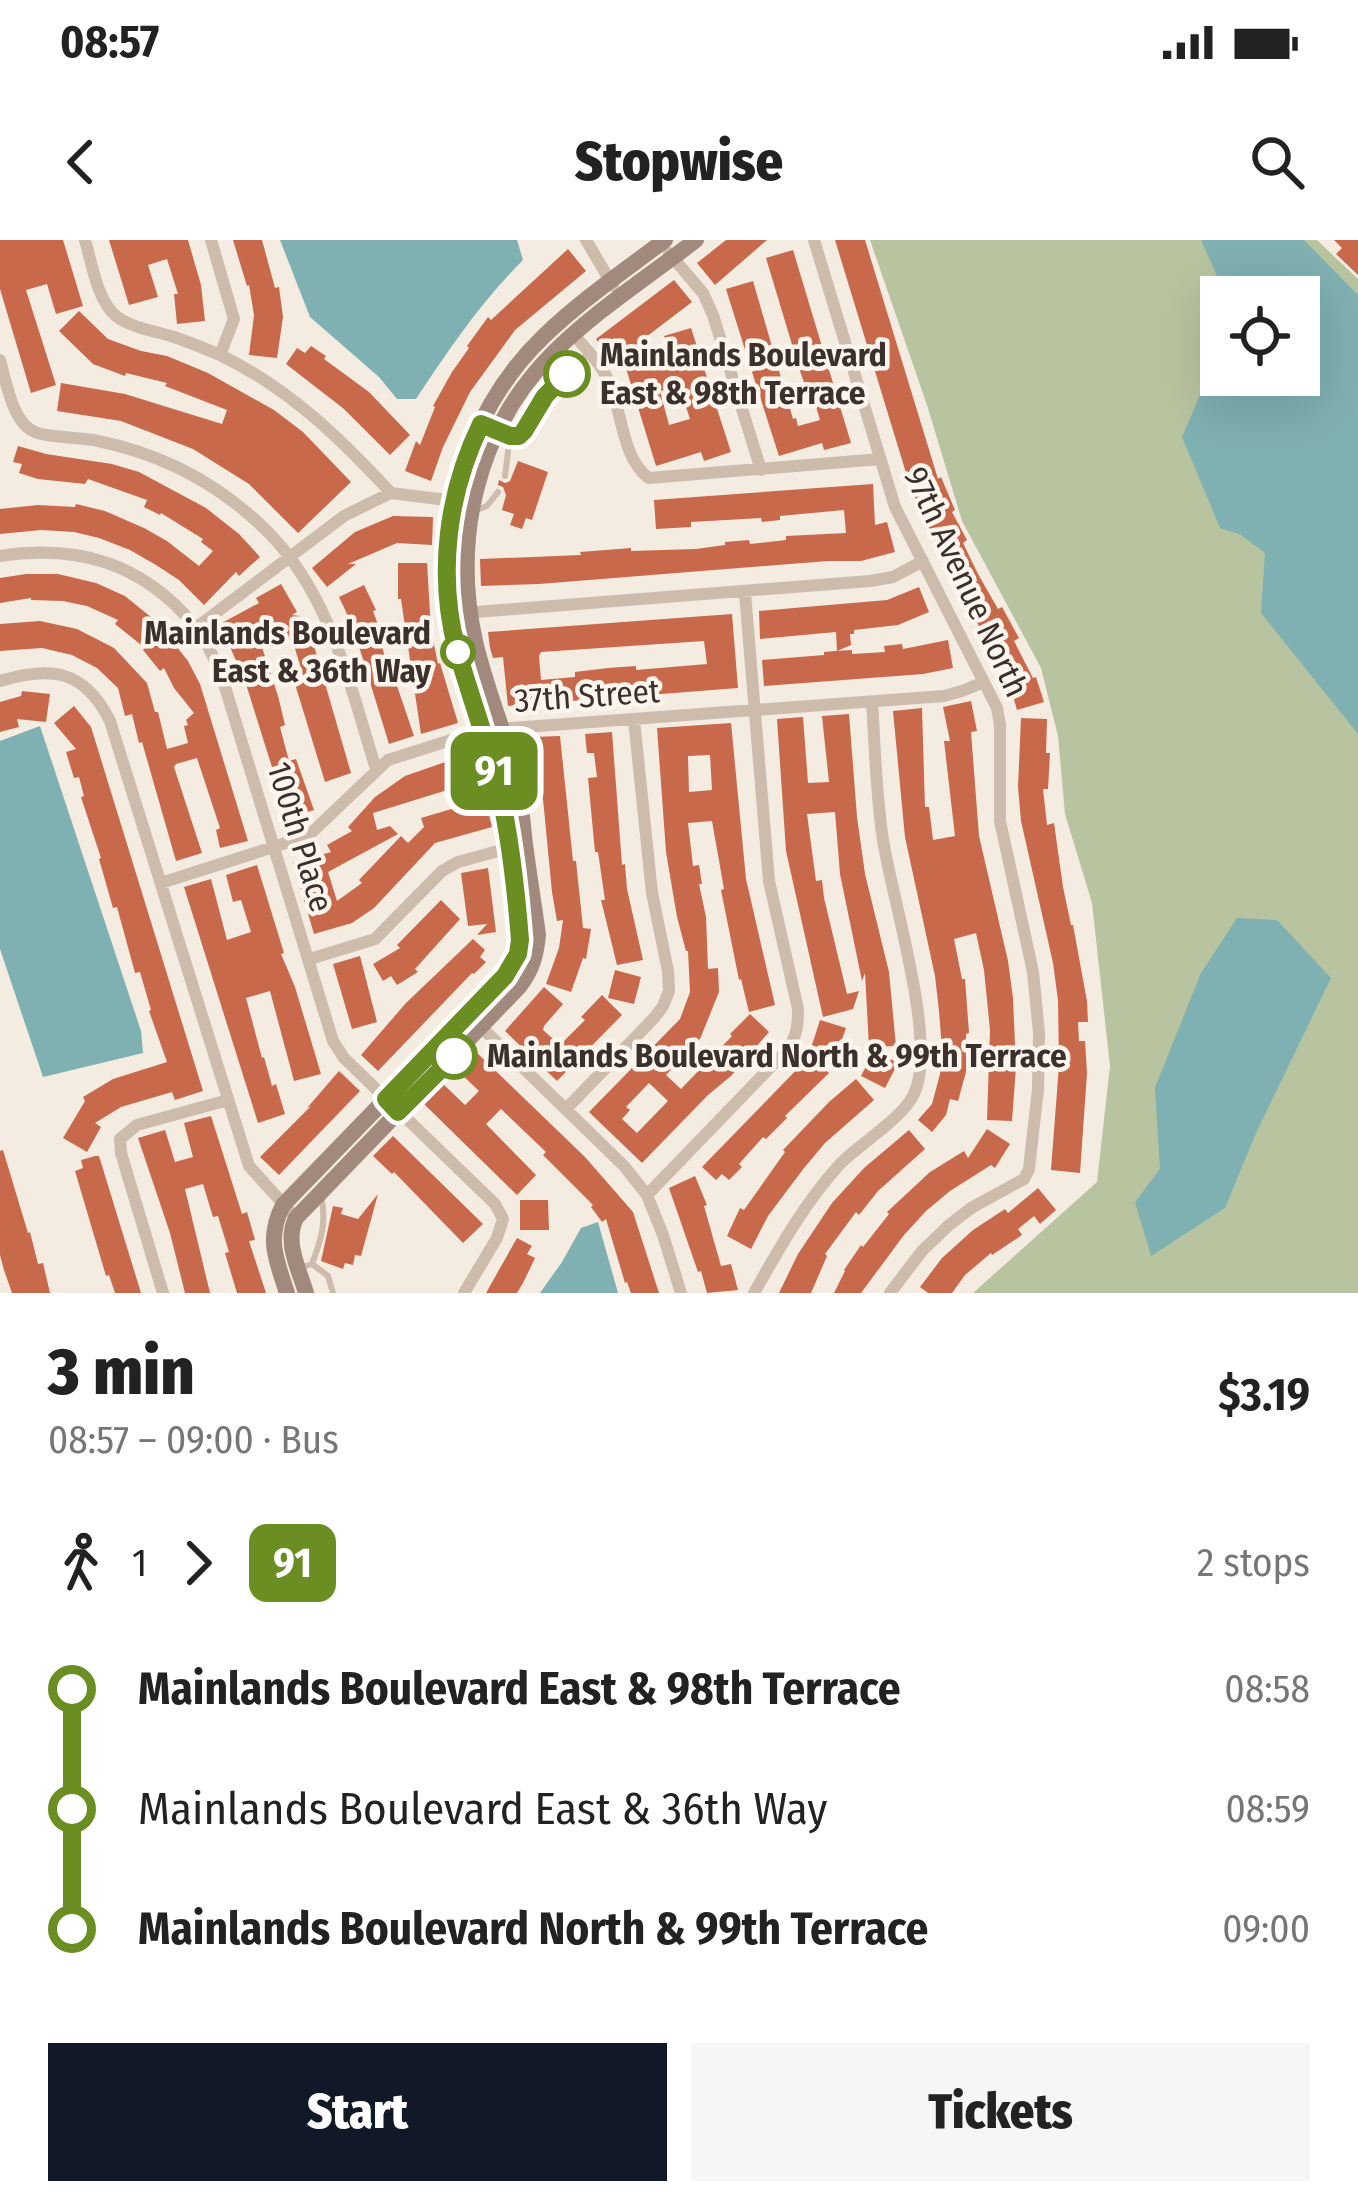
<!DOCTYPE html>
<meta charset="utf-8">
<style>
:root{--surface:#fff;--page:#f6f6f6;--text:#222;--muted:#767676;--accent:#111827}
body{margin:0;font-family:"Fira Sans Condensed",sans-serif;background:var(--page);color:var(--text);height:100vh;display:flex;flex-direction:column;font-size:45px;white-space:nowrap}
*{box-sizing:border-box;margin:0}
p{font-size:39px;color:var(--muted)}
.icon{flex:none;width:66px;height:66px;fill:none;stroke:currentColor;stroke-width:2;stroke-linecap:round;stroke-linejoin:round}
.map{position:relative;height:1053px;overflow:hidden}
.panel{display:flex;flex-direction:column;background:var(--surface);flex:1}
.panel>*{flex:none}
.badge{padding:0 24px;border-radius:18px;font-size:42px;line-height:78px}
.fabs{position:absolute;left:1200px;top:36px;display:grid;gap:24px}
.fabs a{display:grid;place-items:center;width:120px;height:120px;border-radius:0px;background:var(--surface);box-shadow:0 12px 48px #0002;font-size:60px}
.map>.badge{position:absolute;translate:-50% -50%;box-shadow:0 0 0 6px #fff}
.legs{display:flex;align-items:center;gap:18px;height:132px;padding:0 48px;font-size:39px}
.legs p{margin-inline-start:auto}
.head{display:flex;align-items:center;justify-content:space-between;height:204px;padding:0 48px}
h1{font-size:66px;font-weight:800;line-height:90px}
.action{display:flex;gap:24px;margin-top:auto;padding:24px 48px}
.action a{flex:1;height:138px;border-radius:0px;background:var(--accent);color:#fff;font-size:48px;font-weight:800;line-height:138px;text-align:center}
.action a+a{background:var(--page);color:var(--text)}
ul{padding:0 48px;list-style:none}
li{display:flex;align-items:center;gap:42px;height:120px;font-size:45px}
li i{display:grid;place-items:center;width:18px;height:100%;margin:0 15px;background:currentColor}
li i::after{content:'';width:30px;height:30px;margin:-15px;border:9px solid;border-radius:50%;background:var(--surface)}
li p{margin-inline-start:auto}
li:first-child i{background:linear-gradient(#0000 50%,currentColor 0)}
li:last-child i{background:linear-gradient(currentColor 50%,#0000 0)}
.status{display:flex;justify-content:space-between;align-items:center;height:84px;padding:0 60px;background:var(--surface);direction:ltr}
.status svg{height:33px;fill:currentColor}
header{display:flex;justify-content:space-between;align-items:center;height:156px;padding:0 48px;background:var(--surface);font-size:54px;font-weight:800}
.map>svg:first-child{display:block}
.green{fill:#b8c4a0;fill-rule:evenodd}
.water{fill:#7fb0b2}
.building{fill:#c8694b;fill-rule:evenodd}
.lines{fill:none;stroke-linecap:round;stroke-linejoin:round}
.lane{stroke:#cdbbac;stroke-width:6}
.street{stroke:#cdbbac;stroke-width:12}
.secondary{stroke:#a18a7d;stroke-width:16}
.line-1-casing{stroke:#fff;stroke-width:27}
.line-1{stroke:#6b8e23;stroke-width:18}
.stop-1-dot{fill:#fff;stroke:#6b8e23;stroke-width:6}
.labels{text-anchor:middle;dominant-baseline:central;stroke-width:9;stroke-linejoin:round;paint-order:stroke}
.stop-label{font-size:33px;font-weight:bold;fill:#3b302b;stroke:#fbf5ee;text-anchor:start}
.street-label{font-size:33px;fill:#3b302b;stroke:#fbf5ee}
</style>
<div class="status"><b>08:57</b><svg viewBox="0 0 49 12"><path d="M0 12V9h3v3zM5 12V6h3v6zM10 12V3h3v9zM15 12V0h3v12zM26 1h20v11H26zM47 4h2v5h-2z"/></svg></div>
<header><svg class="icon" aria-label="back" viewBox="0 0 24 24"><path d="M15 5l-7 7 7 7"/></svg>Stopwise<svg class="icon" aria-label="search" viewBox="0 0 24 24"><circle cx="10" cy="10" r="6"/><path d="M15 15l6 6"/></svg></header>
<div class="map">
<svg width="1358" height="1053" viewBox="0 0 1358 1053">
<rect width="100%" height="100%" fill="#f4ebe1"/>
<!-- green -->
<path class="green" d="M870,0H1317L1358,39V1053H973L1097,942L1110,826L1092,663L1065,574L1058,496L1041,428L962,281L927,165ZM1221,57H1299V135H1221Z"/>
<!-- water -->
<path class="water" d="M280,0H517L523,20C481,62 449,109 416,159H397L379,137L310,77Z
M1201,0H1304L1358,55V494L1261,373L1265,313L1241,295L1220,288L1182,197L1221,106V135H1299V57H1223V49Z
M40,486L141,791L143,813L43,837L0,709V501Z
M1237,678L1277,680L1331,738L1256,893L1225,968L1151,1016L1135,962L1160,929L1155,848L1201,733Z
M598,982L618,1053H540L562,1022L581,988Z"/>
<!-- building -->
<path class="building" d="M0,0H63L83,66L56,74L47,44L26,50L56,145L31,153L0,49Z
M109,0H188L201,45L205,81L177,84L174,54H178L167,19L148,25L158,57L129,65Z
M233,0H262L275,48L279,47L283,77L277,118L249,115L254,75L249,45L247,46Z
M726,0H767L715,45L697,23Z
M835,0H865L938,239L941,237L955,270L952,272L967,300L963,303L978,334L998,369L1002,367L1019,398L1014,401L1033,438L1036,437L1044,462L1017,470L1011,449L929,288L910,246Z
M1334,0H1358V35L1336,14L1342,8Z
M568,9L586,31L515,90L470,152L443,207L431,241L405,231L416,201L420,205L435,167L433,166L452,132L469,108L467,106L488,77L491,80Z
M793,10L851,203L824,210L822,203L779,216L752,132L756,130L751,111L746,113L726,49L753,41L793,179L796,178L798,186L820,180L810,146L806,148L800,131L766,18Z
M674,40L692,62L613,122L596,99Z
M79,71L108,99L141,111L167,116L208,133L274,170L303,192L351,242L298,293L249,244L193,209L121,181L57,171L61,143L125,154L222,184L227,170L165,146L167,143L126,133L125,136L93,124L59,91Z
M691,88L731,212L704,221L701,212L656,226L625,125L669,112L664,96ZM679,146L690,179L669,185L660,151Z
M311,106L326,116L324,119L369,152L410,195L390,215L344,169L286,124L297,108L305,113Z
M18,206L46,214L112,224L139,232L206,268L239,294L260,317L239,336L236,332L204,365L179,340L156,325L130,310L99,298L74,292L41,290L0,294V269L38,265L75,267L76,264L105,271L144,288L167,301L199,326L213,311L201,302L203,299L161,273L160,275L144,267L147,260L88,239L85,244L38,239L19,233L22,224L13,222Z
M518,221L548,232L532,280L526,278L522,289L510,285L514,274L502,270L506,255L503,247L498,245L499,240L505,243L510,241Z
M873,244L875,285L887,282L895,312L861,321H828L539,344L481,346L480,319L581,315L580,312L631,308V311L696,309L725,305V302L749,300L750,304L786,300V296L846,293L844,270L780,276V280L762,282L761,278L691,282V287L656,289L654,260Z
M393,276L433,277L432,305L397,303L348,324H356L327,347L312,328L355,292Z
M398,323H427L431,390L438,424L440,423L458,483L421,494L401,359H398Z
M26,334H58L96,343L125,356L157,382L188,421L200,444L248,601L220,608L216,590L220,588L197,518L176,524L174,527L202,613L176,621L142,502L139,503L132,474L125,476L118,448L97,428L72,415L42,408L0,411V384L40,381L77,389L114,408L147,443L155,472H158L167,509L188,503L184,486L188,485L186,480L194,473L174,448L164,428L160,431L143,410L145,408L115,384L118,380L87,366L63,361L31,360V358L0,363V338Z
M281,344L297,372L292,375L300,376L315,409L351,533L325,542L295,444L305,441L292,399L283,403L274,382L257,392L278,456L285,485L280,487L289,521L296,519L314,570L288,578L245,441L220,384L259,363L256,358Z
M364,345L376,370L373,371L382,396L380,397L390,439L394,437L414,496L389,504L353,387L339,357Z
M919,347L929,372L898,385L854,390V394H850L851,405L837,411L836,392L760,399L759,371L887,360Z
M732,374L738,448L508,466L503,417L493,418L490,408L488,392ZM704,401L707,424L636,430V426L608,428L575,432V437L541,440L539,416L541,412Z
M948,400L953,428L923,434L764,446L762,420L824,415V412L835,411L852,410V414L885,412L884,406L902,404L903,409Z
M22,451L50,454L46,482L17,479L19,487L0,492V462L21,456Z
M971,461L977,491L971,492L979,596L1008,721L1013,758L1016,827L1012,881L987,880L990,790L984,730L976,693L954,699L962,739H965L969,793L966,794V832L958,861L950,859L946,875L932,892L918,880L932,864L940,834L942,809L939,771L935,736L905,597L893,471L922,468L925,567H929L933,600L955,596L944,501H950L943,467Z
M74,466L91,487L203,851L175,860L172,852L121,867L95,883L101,887L87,912L63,898L85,861L83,857L113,839L167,822L149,771L151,770L140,732L135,733L117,667L113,668L99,619L101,618L81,557L84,556L79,537L74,538L66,512L76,509L54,483Z
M849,474L857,577L865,634L889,732L896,806L869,807L865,733L862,741L840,634L835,572L807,574L816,641L822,640L824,658L847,754L859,751L853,769L823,777L786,611L777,479L803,477L808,543L829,542L822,476Z
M1021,478L1047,479L1046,513H1050L1048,549H1043L1047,585L1054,583L1063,647L1071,685H1073L1087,761L1088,782H1078L1079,801H1085L1087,833L1080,933L1051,930L1059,825L1058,760L1053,723L1021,581L1018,547Z
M731,483L746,639L775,765L749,772L741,739L739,740L721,650L724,649L712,581L688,583L693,626L699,625L702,644H699L706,677L708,729L718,728L719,752L700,799L666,835L681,849L732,796L730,794L750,774L769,792L731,836L708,855L642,923L589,872L680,779L690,752L688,711H686L677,677L666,612L657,488ZM710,515L712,550L689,552L688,516ZM649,843L668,861L637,893L622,879L630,870L626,867Z
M612,492L622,625L625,624L627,649L643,720L617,725L601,660H605L598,612H595L588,538L597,537L594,513H587L585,494Z
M560,496L573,621H576L583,688L591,689L586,719L583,718L571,752L546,744L559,708L563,680L557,681L552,652L543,559H541L539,528H535L533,497Z
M474,512L483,539L373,573L377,590L390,586L398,594L328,632L337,661L362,643L359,640L401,596L408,603L424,587L421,578L485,559L492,587L435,603L374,668L352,683L314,694L293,623L331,612L327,605L352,591L348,587L375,557L405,536Z
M257,625L284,713L281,714L295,747L321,834L294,841L270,751L246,758L262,818L264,817L272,846L276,844L285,874L258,883L184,647L211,639L227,700L251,692L241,660L233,662L226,635Z
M488,628L496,692L477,695L487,684L468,686L461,633Z
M441,660L460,679L415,729L418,732L397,745L391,736L383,741L373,724L400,708L397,705Z
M473,699L485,710L480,717L486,722L474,734L472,733L378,831L361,815L406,763Z
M360,716L377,782L352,789L333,724Z
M615,730L641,737L634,764L608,758Z
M544,747L563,764L544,786L543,790L560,805L585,780L581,777L602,755L622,775L557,841L505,791Z
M820,780L846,788L836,816L811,808Z
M475,811L585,917L633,972L659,1053H631L627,1042L625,1043L606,979L602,982L591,967L593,965L543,915L546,912L501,869L486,884L536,935L517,955L424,864L443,844L465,865L479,851L457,830Z
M874,811L898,823L885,848L861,836Z
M810,816L829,833L785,876L787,878L766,899L763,897L739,924L742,927L729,940L722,934L716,940L702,927Z
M339,831L360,851L279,935L260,917L311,866L307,868Z
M856,839L874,860L825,903L804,928L768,976L751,1009L727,996L740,968L744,970L785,912L783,910L829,862Z
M211,876L242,974L247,972L255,1000L249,1001L266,1053H237L225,1013L229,1012L218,976L213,977L203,944L185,949L210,1053H185L170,993L138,898L165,890L175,922L193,917L184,883Z
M987,889L1010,904L995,928L991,925L950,951L926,971L904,995L861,1053H834L845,1031L844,1030L861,1005L863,1007L889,974L887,972L930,932L964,911L968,918Z
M909,890L925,909L878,951L859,975L856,972L825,1014L827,1016L811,1053H779L798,1014L832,963L864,928Z
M393,896L483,984L463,1003L394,932L392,934L373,916Z
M3,910L28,993L30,992L38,1024L43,1023L50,1053H12L4,1030L0,1015V911Z
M95,916H99L141,1053H115L109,1035L106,1036L75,931L83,928L81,920Z
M695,936L707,965L704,966L721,1026L731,1024L738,1050L707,1053L701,1031L698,1032L669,948Z
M1038,948L1056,970L1040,984L1034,976L1018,989L1022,995L992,1015L991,1013L965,1035L952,1053H928L920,1047L942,1018L973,990L1005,969L1008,973Z
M378,954L361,1016L355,1015L353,1025L345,1023L343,1029L321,1021L333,966L343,968L341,974L358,979Z
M520,960H548L549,990H520Z
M517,998L532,1006L527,1014L535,1018L523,1043L517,1053H486Z"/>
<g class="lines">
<!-- lane -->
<path class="lane" d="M501,192L519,196L524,191L545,156L589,113
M505,236L510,196
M479,269L487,266L498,252
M312,1024L328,1036L333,1053
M299,1028L312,1024C321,1000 327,982 321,956"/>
<!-- street -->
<path class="street" d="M85,0C92,24 97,60 116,76C133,89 157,91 177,98C191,103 206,109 220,115C289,148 340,198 391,253
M211,0L234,79L220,115
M586,0L613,46
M814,0L895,267L997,468L1000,485V581L1033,732L1039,793L1038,849L1029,929L1024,939L971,968L948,986L922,1011L890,1053
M669,13L703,53L713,75L761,230
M574,95C587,110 601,124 609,142C622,171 622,219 649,238L881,219
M0,120C6,140 12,183 35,192C48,198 82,197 98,201C162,214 219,244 266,290C330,353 350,446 376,529
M0,316C78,304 142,323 194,385C206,398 213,418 221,434L333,801L344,818L495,964L503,979L497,998L464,1053
M451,374L870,341L893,337L923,321
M197,387L344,276L372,262L391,253L471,263
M0,441C51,426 84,429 110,481L249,926L296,978
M161,643L308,596L388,520L483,490L944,456L962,451L984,442
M310,719L375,699L442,631L458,622L513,607
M477,783L624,926L647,955L663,995L681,1053
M566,869L655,777L663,766L669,751L668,731L652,653L634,480
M647,955L787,810C797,796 798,786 798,769L769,641L745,353
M163,1053L121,913L120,899L137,885L228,860
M754,1053C780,1007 805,962 841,923C862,902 902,879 914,854C938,803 892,659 883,600C876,555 875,508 872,462"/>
<!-- secondary -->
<path class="secondary" d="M287,1053C276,1019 266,999 283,965L505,736C527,707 516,674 513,640C507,588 497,537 482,487C474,461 464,435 457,409C428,300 462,175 543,97C580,61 624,31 665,0
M306,1053C299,1029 284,1002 296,978L519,747C532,730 536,716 538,695C534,665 529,635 525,604C522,580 521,556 515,532C503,488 485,445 475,401C452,298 477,190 552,114C595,71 648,37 696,0"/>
</g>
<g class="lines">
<!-- line-1 casing -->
<g class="line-1-casing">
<path id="line-1" d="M454,816L398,872L386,859L505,736L518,714L520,700C516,649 510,595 498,544C486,499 470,455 457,410C437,335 447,254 481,184L510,196H519L524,191L545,156L567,134"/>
</g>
<!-- line-1 -->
<use href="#line-1" class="line-1"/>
</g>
<!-- markers -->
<g class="stop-1-dot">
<circle cx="567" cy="134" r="21"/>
<circle cx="458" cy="412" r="15"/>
<circle cx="454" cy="816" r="21"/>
</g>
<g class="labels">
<!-- stop labels -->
<g class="stop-label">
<text x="600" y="115">Mainlands Boulevard<tspan x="600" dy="38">East &amp; 98th Terrace</tspan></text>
<text x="431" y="393" text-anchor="end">Mainlands Boulevard<tspan x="431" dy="38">East &amp; 36th Way</tspan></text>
<text x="487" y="816">Mainlands Boulevard North &amp; 99th Terrace</text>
</g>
<!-- street labels -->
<g class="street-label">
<text transform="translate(966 342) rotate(65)">97th Avenue North</text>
<text transform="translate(587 456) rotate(-4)">37th Street</text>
<text transform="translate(300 597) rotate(73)">100th Place</text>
</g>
</g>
</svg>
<div class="fabs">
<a><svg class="icon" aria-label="locate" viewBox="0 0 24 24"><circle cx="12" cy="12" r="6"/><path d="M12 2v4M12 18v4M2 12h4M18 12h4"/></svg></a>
</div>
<b class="badge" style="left:494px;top:531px;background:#6b8e23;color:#fff">91</b>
</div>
<section class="panel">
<div class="head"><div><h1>3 min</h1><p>08:57 – 09:00 · Bus</p></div><b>$3.19</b></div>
<div class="legs"><svg class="icon" aria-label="walk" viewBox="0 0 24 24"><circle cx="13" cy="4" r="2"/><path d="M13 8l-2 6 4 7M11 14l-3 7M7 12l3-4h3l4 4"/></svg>1<svg class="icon" aria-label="forward" viewBox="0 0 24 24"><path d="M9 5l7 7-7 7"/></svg><b class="badge" style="background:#6b8e23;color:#fff">91</b><p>2 stops</p></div>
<ul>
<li><i style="color:#6b8e23"></i><b>Mainlands Boulevard East &amp; 98th Terrace</b><p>08:58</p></li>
<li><i style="color:#6b8e23"></i><span>Mainlands Boulevard East &amp; 36th Way</span><p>08:59</p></li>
<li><i style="color:#6b8e23"></i><b>Mainlands Boulevard North &amp; 99th Terrace</b><p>09:00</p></li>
</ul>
<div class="action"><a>Start</a><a>Tickets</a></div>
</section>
